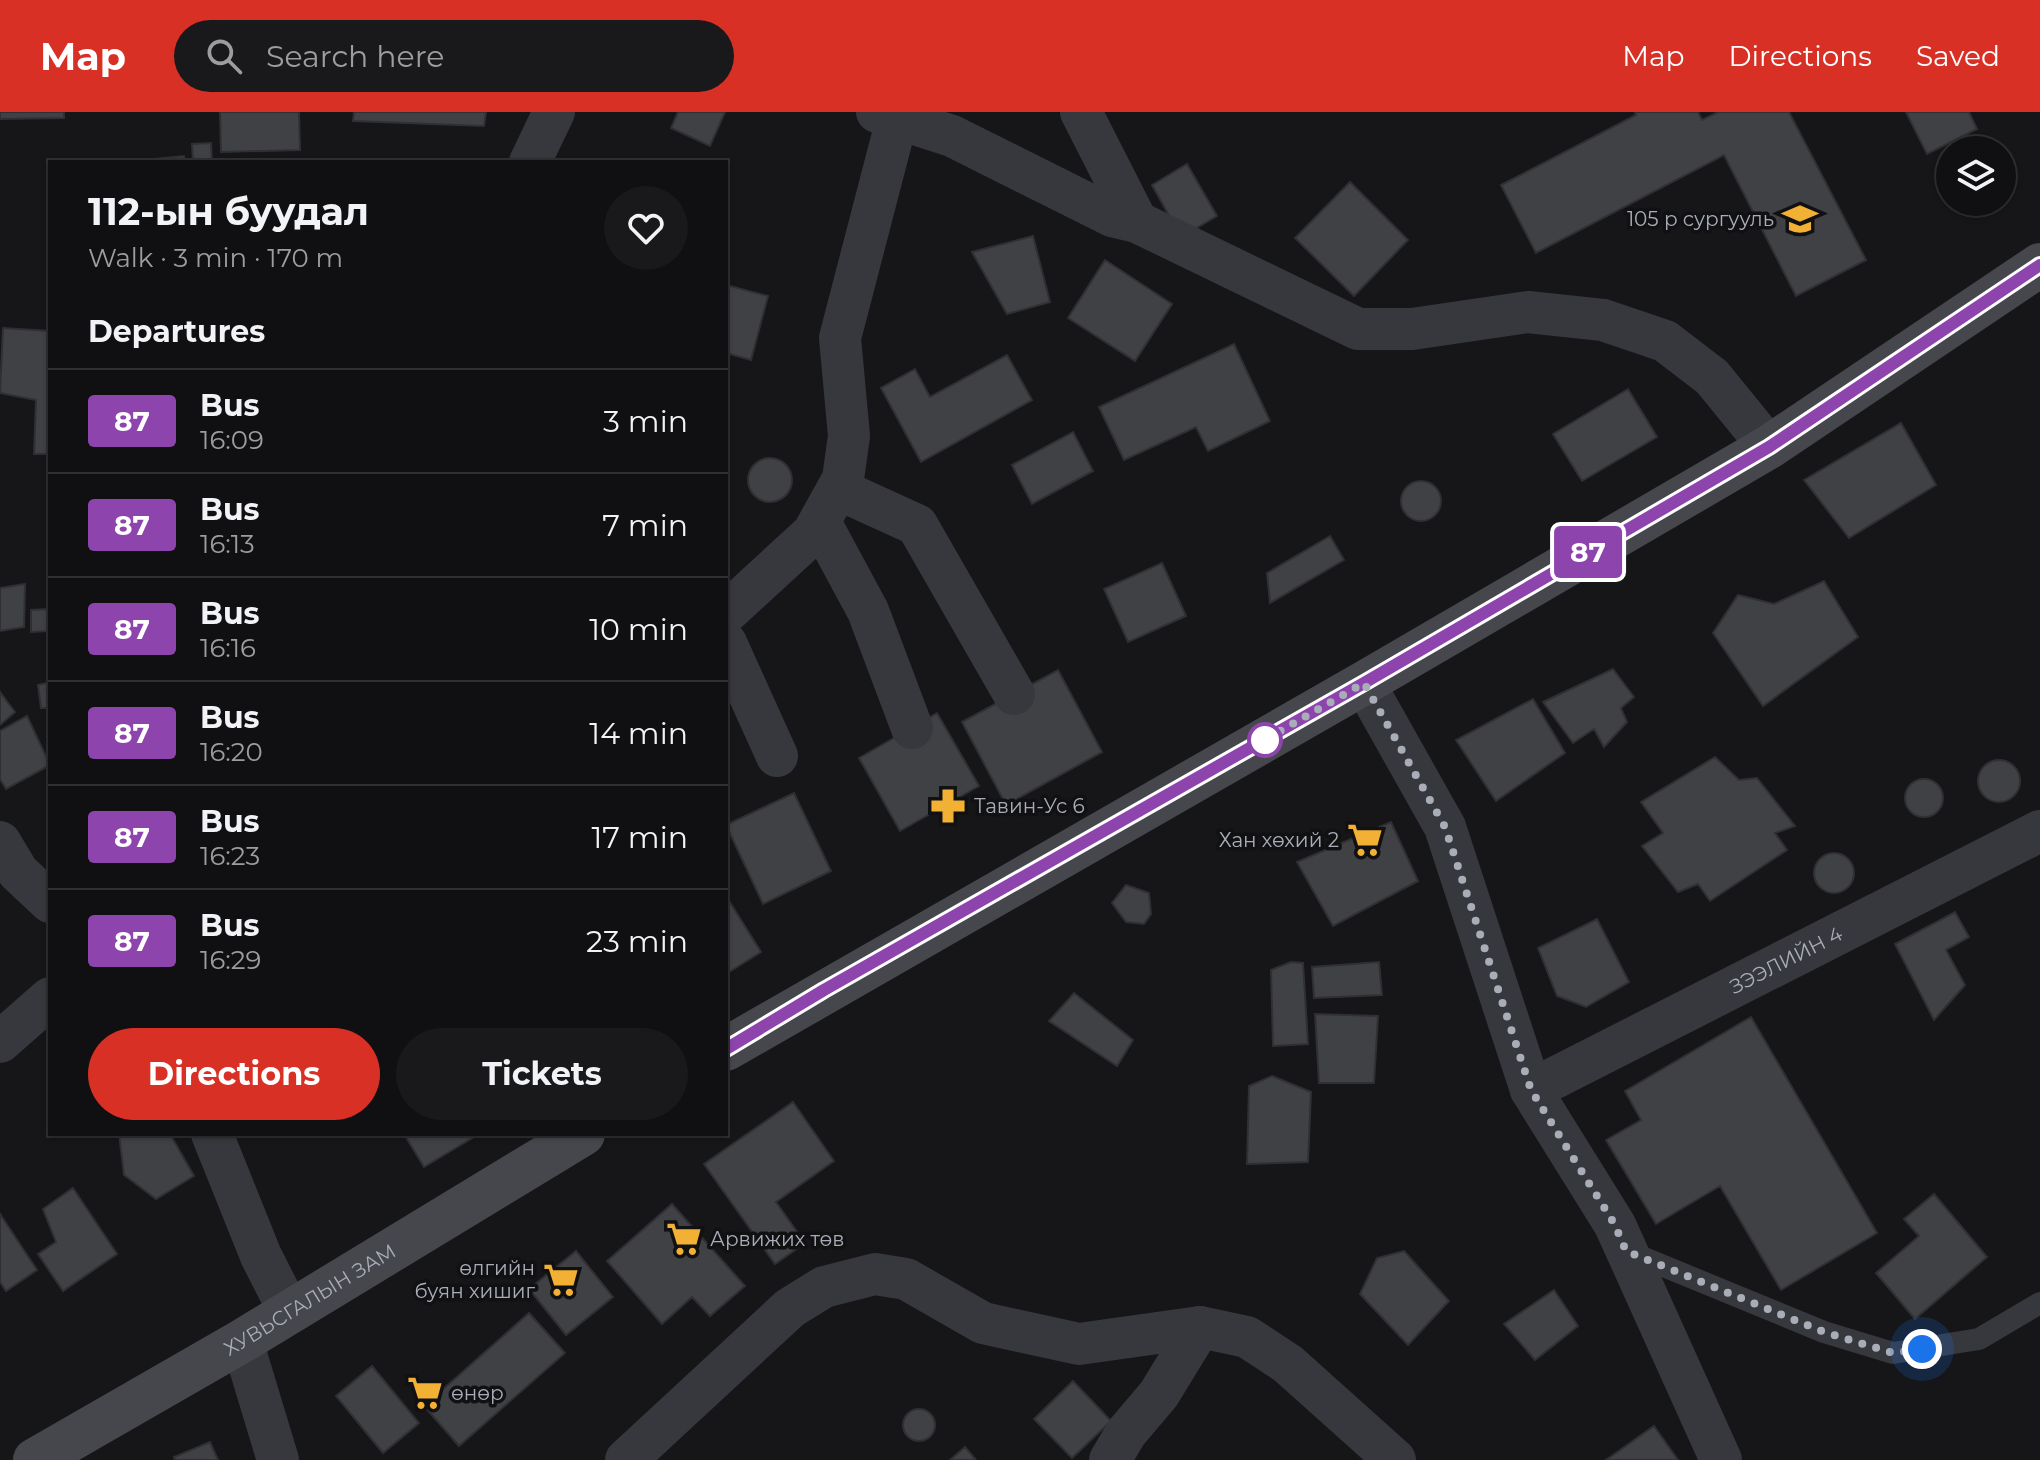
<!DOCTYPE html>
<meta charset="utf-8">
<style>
:root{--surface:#101012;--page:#19191b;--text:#f1f3f6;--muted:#9c9d9f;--line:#303032;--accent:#d93025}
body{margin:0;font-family:Montserrat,sans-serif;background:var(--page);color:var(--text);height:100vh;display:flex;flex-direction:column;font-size:30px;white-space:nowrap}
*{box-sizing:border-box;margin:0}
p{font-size:26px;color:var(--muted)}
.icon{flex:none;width:44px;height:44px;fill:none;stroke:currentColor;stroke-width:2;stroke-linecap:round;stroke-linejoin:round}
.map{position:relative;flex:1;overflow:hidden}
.side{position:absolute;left:48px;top:48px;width:680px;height:976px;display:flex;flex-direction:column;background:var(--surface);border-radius:0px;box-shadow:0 2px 6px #0004,0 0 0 2px var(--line)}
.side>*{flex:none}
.badge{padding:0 16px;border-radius:6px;font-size:28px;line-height:52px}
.buttons{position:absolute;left:1936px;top:24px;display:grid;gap:16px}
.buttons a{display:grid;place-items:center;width:80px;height:80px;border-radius:50%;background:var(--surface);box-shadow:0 2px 6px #0004,0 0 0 2px var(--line);font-size:40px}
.you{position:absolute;width:40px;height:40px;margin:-20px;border:6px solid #fff;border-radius:50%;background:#1a73e8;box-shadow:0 0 0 12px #1a73e833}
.map>.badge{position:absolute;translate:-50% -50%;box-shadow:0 0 0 4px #fff}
h2{padding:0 40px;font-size:30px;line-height:72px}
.round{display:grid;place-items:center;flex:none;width:84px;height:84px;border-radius:42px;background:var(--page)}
.head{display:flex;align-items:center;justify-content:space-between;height:136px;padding:0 40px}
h1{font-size:38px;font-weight:700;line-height:60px}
.cta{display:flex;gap:16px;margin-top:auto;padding:16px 40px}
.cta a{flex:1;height:92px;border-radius:48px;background:var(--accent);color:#fff;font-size:32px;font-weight:700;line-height:92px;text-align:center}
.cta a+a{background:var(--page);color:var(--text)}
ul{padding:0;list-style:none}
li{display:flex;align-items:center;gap:24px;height:104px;padding:0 40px;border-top:2px solid var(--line)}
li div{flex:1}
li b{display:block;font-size:30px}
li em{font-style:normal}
li .badge{min-width:88px;font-weight:700;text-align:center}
header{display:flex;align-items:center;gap:48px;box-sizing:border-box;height:112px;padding:0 40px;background:var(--accent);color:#fff}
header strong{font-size:38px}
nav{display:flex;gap:44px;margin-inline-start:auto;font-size:28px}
.search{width:560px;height:72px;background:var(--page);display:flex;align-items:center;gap:20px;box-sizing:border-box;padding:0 28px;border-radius:44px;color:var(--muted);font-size:30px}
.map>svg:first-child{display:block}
.building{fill:#404145;stroke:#303034;stroke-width:2}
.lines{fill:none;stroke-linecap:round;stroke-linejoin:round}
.service{stroke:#37383d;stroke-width:22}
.minor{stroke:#37383d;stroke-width:42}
.secondary{stroke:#45474d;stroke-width:44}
.line-casing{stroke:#fff;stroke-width:18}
.line{stroke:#8e44ad;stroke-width:12}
.walk{stroke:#a8adb8;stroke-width:8;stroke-dasharray:0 14.4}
.stop-dot{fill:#fff;stroke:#8e44ad;stroke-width:4}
.labels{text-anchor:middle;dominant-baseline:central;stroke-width:7;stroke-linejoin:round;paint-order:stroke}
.poi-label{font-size:20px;fill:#a8adb8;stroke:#111113;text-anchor:end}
.street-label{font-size:20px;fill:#a8adb8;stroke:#111113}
</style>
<header>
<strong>Map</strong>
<div class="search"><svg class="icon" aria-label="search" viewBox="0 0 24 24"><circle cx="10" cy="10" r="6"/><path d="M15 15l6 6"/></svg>Search here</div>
<nav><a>Map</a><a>Directions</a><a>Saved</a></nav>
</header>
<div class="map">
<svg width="2040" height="1348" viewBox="0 0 2040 1348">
<rect width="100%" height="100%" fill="#161618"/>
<!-- building -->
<path class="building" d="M0,0H64V6L0,7Z
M220,0H299L300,38L221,40Z
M354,0H486L484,14L353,9Z
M678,0H725L710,34L671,16Z
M1635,0H1698L1702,8L1718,0H1789L1866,148L1796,184L1724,43L1536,141L1501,73L1636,3Z
M1906,0H1969L1977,17L1927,42Z
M211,31L212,50H193L192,32Z
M184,44V50H145V48Z
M1187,52L1217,104L1181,125L1152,73Z
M1350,70L1408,128L1354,184L1295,126Z
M1033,124L1050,190L1007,202L972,140Z
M1105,148L1172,192L1135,249L1068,206Z
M726,173L768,184L751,248L726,241Z
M3,216L50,219V342H34L36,288L0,281Z
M1234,232L1270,309L1208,339L1196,315L1124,348L1099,295Z
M1007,243L1032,288L921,350L881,276L915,257L930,285Z
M1628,277L1657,325L1582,369L1553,322Z
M1901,311L1936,373L1849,426L1804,368Z
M1073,320L1093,359L1032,392L1012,353Z
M748 368a22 22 0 1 1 44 0a22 22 0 1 1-44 0Z
M1401 389a20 20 0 1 1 40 0a20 20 0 1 1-40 0Z
M1330,424L1344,448L1270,491L1267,461Z
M1162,451L1186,504L1128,530L1104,477Z
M1824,469L1858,525L1763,594L1713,521L1738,483L1774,492Z
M25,472L24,515L0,519V476Z
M48,497L49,519L31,520V498Z
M1613,557L1634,585L1621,596L1627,610L1604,635L1594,617L1573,631L1543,590Z
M1058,558L1102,640L1006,693L962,610Z
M50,570V596H41L38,573Z
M0,580L15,600L0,613Z
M1533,587L1565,641L1496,689L1456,628Z
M937,601L979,674L900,719L859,646Z
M27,604L50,653L6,677L0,667V619Z
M1715,645L1739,668L1757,666L1795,714L1775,721L1787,738L1710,789L1698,772L1678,780L1642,734L1663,721L1641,690Z
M1978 669a21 21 0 1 1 42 0a21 21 0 1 1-42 0Z
M1905 686a19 19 0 1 1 38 0a19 19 0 1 1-38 0Z
M794,681L831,759L763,792L726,713Z
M1391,710L1418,769L1333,814L1297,750Z
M1814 761a20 20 0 1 1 40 0a20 20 0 1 1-40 0Z
M1126,773L1149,781L1151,802L1144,812L1126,810L1112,791Z
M726,784L761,840L726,862Z
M1955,800L1969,825L1946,838L1965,873L1934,908L1895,832Z
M1597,807L1629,870L1586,895L1557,884L1538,836Z
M1291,850L1303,851L1308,932L1273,934L1271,858Z
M1379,850L1382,883L1314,886L1312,855Z
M1074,881L1133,928L1117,954L1049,909Z
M1315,902L1378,904L1374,971H1319Z
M1751,905L1877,1121L1781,1178L1720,1074L1656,1112L1606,1028L1641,1008L1625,979Z
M1272,964L1311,980L1308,1050L1247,1052L1249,974Z
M793,990L834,1049L776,1090L805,1131L775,1152L704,1052Z
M119,1022H170L194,1064L156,1087L124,1063Z
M404,1022H479L424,1055Z
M73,1076L117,1142L63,1179L38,1142L56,1130L43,1097Z
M1934,1082L1987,1145L1915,1207L1876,1161L1919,1124L1904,1107Z
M672,1092L745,1174L710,1204L692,1185L662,1212L607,1149Z
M0,1102L37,1158L6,1179L0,1170Z
M576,1139L613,1185L566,1223L529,1177Z
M1404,1139L1449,1189L1408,1233L1360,1182L1377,1146Z
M1554,1178L1578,1214L1535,1248L1504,1212Z
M529,1201L565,1241L459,1334L424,1294Z
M372,1254L419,1311L383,1341L336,1284Z
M1073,1269L1111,1309L1072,1346L1034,1307Z
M903 1313a16 16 0 1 1 32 0a16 16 0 1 1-32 0Z
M1654,1314L1678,1348H1606Z
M210,1330L218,1348H175L174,1345Z
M965,1335L976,1348H950Z"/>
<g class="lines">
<!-- service -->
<path class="service" d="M1627,1139L1824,1220L1893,1241L1979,1227L2040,1191"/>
<!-- minor -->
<g class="minor">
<path d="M877,0L952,24L1112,104L1137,110L1358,217H1412L1528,200L1603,208L1665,229L1712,265L1769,335"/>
<path d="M1081,0L1137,110"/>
<path d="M530,50L554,0"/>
<path d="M838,377L917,413L1014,582"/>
<path d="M820,410L868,499L912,616"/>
<path d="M726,501L813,421L843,367L849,324L840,226L897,7"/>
<path d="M726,531L777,644"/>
<path d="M1364,571L1445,715L1531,978L1615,1113L1721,1348"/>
<path d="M0,730L18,760L50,790"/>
<path d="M0,930L50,886"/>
<path id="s1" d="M1531,978L2040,719"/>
<path d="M212,1022L261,1144L289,1199"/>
<path d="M242,1229L278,1348"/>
<path d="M626,1348L790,1196L824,1175L875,1162L906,1167L983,1211L1079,1232L1200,1215L1247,1225L1288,1252L1395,1348"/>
<path d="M1110,1348L1126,1321L1159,1282L1200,1215"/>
</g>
<!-- secondary -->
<g class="secondary">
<path d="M726,937L1364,571L1769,335L2040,153"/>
<path id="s2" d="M35,1348L242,1229L583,1022"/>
</g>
</g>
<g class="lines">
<!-- line casing -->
<g class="line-casing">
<path id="line" d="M726,937L824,878L1364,571L1769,335L2040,153"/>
</g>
<!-- line -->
<use href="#line" class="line"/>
<!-- walk -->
<path class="walk" d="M1265,628L1254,634L1364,571L1445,715L1531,978L1615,1113L1626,1139L1824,1220L1893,1241L1922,1237"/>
</g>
<!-- icons -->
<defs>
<g id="school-bare" transform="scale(2.76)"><path d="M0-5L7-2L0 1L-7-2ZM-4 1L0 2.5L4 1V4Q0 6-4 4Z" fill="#f2b134" stroke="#111113" stroke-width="2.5" paint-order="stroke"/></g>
<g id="pharmacy-bare" transform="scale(2.76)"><path d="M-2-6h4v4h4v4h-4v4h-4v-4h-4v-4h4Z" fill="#f2b134" stroke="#111113" stroke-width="2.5" paint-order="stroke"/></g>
<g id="supermarket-bare" transform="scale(2.76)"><path d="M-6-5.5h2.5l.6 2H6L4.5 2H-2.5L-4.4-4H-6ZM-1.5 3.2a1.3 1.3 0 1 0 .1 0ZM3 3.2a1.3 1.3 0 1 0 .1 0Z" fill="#f2b134" stroke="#111113" stroke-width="2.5" paint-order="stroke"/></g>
</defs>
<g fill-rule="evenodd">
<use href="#school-bare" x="1800" y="107"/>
<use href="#pharmacy-bare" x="948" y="694"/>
<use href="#supermarket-bare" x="1365" y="728"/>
<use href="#supermarket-bare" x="684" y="1127"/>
<use href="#supermarket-bare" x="561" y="1168"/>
<use href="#supermarket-bare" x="425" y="1281"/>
</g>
<!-- markers -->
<circle class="stop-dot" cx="1265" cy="628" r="16"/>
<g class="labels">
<!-- poi labels -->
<g class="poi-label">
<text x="1774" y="107">105 р сургууль</text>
<text x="974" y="694" text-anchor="start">Тавин-Ус 6</text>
<text x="1339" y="728">Хан хөхий 2</text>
<text x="710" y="1127" text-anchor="start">Арвижих төв</text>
<text x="535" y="1156">өлгийн<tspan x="535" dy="23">буян хишиг</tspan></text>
<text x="451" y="1281" text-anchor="start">өнөр</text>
</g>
<!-- street labels -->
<g class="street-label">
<text stroke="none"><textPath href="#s1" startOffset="286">ЗЭЭЛИЙН 4</textPath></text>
<text stroke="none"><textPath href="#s2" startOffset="318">ХУВЬСГАЛЫН ЗАМ</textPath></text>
</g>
</g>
</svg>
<div class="buttons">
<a><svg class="icon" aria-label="layers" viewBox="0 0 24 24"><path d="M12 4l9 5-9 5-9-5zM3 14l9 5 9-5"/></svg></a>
</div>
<div class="you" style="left:1922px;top:1237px"></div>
<b class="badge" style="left:1588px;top:440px;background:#8e44ad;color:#fff">87</b>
<section class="side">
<div class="head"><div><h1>112-ын буудал</h1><p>Walk · 3 min · 170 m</p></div><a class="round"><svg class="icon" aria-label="heart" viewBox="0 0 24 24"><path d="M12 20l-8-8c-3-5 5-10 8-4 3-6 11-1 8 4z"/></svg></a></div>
<h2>Departures</h2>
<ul>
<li><span class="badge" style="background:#8e44ad;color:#fff">87</span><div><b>Bus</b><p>16:09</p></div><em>3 min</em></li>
<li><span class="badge" style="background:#8e44ad;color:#fff">87</span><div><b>Bus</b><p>16:13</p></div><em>7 min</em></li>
<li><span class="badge" style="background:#8e44ad;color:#fff">87</span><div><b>Bus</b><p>16:16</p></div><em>10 min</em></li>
<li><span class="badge" style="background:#8e44ad;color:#fff">87</span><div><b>Bus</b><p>16:20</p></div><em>14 min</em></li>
<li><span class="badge" style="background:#8e44ad;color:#fff">87</span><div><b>Bus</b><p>16:23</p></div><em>17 min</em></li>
<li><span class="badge" style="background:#8e44ad;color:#fff">87</span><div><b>Bus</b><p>16:29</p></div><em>23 min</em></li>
</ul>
<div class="cta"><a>Directions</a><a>Tickets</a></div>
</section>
</div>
